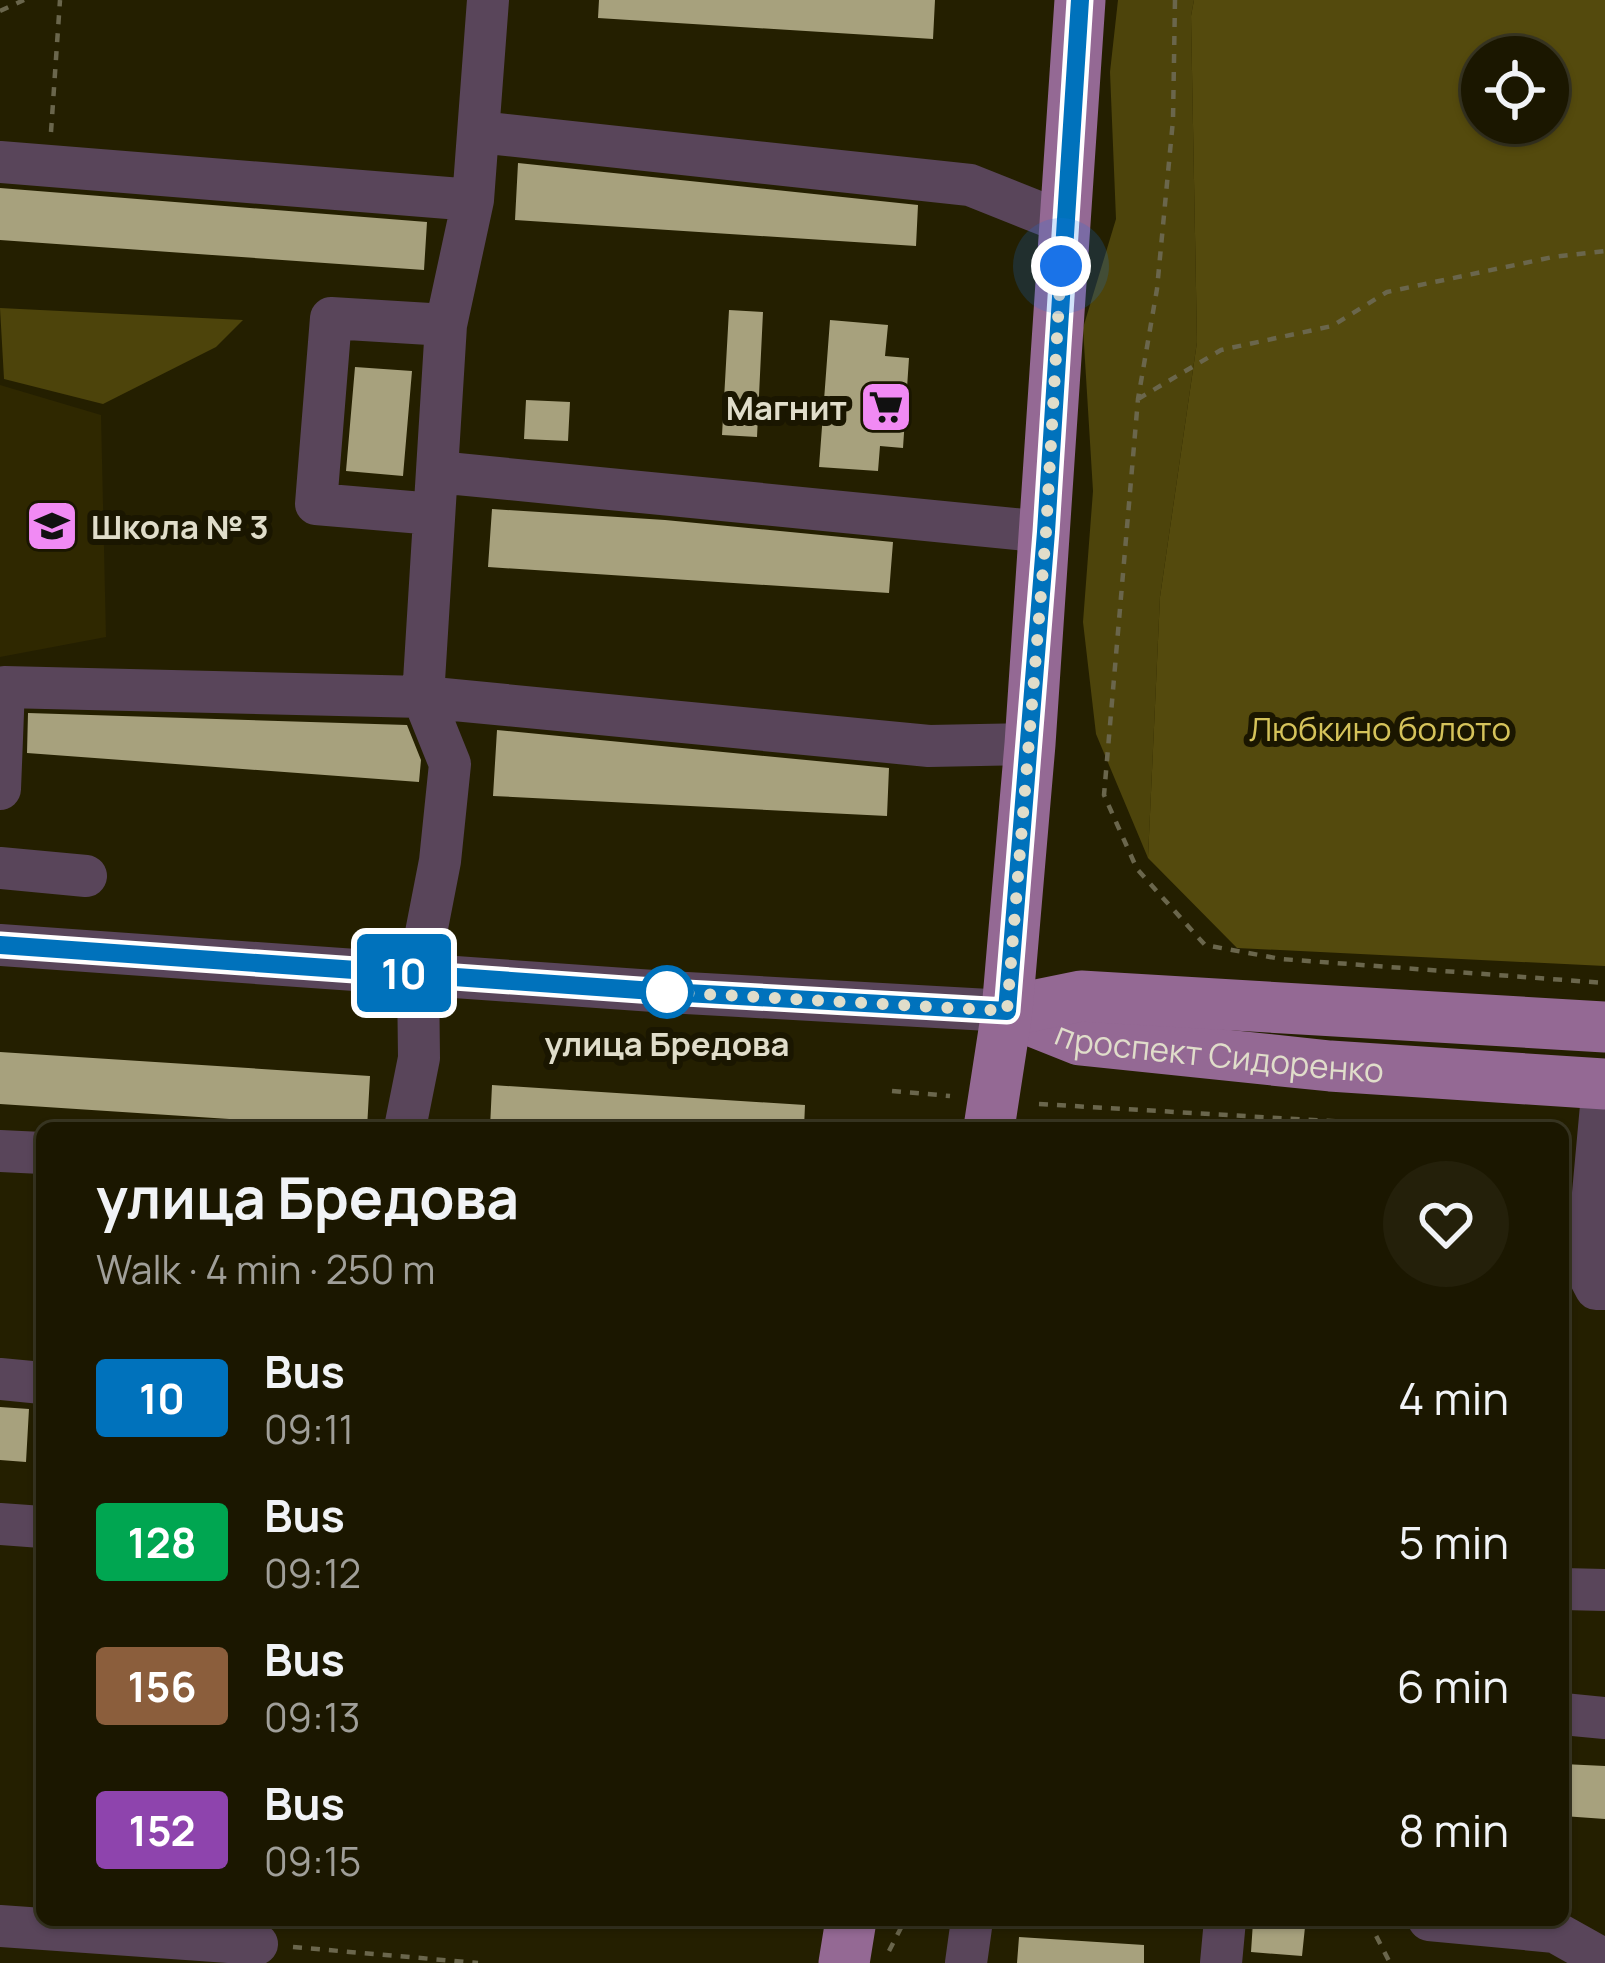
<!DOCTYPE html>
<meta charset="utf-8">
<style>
:root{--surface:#1b1700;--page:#24200a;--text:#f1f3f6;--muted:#a09f99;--line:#393622}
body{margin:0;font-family:Manrope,sans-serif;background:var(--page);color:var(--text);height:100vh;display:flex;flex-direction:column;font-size:45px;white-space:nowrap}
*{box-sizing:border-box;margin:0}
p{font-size:39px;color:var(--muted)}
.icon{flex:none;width:66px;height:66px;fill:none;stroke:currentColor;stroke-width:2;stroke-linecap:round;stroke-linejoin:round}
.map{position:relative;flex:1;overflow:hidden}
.panel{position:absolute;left:36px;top:1122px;width:1533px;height:804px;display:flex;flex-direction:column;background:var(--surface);border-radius:18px;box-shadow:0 3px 9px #0004,0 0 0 3px var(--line)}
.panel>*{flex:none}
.badge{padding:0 24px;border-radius:9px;font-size:42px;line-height:78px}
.tools{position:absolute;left:1461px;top:36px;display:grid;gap:24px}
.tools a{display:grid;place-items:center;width:108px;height:108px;border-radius:50%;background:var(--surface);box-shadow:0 3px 9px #0004,0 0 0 3px var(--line);font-size:60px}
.you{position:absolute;width:60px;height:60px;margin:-30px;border:9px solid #fff;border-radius:50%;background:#1a73e8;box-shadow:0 0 0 18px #1a73e833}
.map>.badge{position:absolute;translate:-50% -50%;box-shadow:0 0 0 6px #fff}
.round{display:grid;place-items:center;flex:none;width:126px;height:126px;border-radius:63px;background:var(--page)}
.headline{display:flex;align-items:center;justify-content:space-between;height:204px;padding:0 60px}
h1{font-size:57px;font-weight:700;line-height:90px}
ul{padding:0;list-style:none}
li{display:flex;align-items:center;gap:36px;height:144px;padding:0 60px}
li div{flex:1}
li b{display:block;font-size:45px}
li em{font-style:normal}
li .badge{min-width:132px;font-weight:700;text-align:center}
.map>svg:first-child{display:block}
.built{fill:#2f2800}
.green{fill:#4d440b}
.forest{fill:#544a0d;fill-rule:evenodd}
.building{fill:#a7a17d}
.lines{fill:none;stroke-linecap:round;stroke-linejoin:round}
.path{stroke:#6a664c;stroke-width:4.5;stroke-dasharray:9 9;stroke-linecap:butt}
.minor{stroke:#59455a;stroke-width:42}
.major{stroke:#946994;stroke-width:51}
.line-casing{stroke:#fff;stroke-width:27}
.line{stroke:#0072bc;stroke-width:18}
.walk{stroke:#e0ddca;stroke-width:12;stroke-dasharray:0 21.6}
.stop-dot{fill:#fff;stroke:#0072bc;stroke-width:6}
.labels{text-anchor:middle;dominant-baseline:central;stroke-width:12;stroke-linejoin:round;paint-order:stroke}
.poi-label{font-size:33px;font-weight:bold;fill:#e0ddca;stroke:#1a1600;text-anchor:end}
.park-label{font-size:33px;fill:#d5c35a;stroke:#1a1600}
.stop-label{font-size:33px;font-weight:bold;fill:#e0ddca;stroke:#1a1600}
.street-label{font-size:33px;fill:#e0ddca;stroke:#1a1600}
</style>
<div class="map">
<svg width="1605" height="1963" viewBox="0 0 1605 1963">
<rect width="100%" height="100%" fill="#241f00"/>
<!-- built -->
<path class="built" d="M0,385L101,415L106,637L0,657Z"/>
<!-- green -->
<path class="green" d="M1118,0H1194L1191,16L1197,342L1160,597L1148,858L1096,734L1083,622L1093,491L1083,328L1116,219L1110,72Z
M0,308L243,320L216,347L103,404L4,379Z"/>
<!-- forest -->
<path class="forest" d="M1194,0H1605V966L1237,948L1148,858L1160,597L1197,342L1191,16ZM1482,57H1548V123H1482Z"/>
<!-- building -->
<path class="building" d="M599,0H935L933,39L598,18Z
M518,163L918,205L916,246L515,220Z
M0,188L427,222L424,270L0,240Z
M729,310L763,312L757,437L722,435Z
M830,320L888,325L885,356L909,358L903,448L880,446L878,471L819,467Z
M355,367L412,371L403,476L346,471Z
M526,400L570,402L568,441L524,439Z
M492,509L665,520L893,542L889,593L488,567Z
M28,713L407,725L421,760L419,782L27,753Z
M497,730L889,768L887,816L493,796Z
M0,1052L370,1076L367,1128L0,1104Z
M492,1085L805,1105L804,1128H490Z
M0,1407L29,1409L26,1462L0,1460Z
M1563,1764L1605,1766V1819L1563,1816Z
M1253,1922L1305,1927L1302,1956L1251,1952Z
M1019,1937L1144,1945V1963H1017Z"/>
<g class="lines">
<!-- path -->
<path class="path" d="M1175,0L1173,120L1157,289L1138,399L1104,795L1137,869L1205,945L1281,959L1605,983
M0,11L24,0
M51,132L60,0
M1138,399L1221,350L1332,326L1387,292L1553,257L1605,251
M892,1091L950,1096
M1039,1104L1449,1128
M1368,1920L1390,1963
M293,1947L478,1963
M889,1951L905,1920"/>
<!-- minor -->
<path class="minor" d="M479,132L970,185L1063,222
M0,162L473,200
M437,472L1046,532
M434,514L316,504L331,318L446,325
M0,789L4,687L423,697L929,746L1030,744
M0,868L86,876
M0,945L668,992L1007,1011
M1603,1084L1586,1270L1596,1289H1605
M405,1128L419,1058L418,974L440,861L450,764L423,697L446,325L473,200L488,0
M0,1151L42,1153
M0,1379L42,1383
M0,1524L42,1527
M1563,1589L1605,1590
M1563,1714L1605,1718
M1429,1920L1555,1932L1605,1960
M0,1926L257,1944
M966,1963L972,1920
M1221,1963L1225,1920"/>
<!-- major -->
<g class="major">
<path id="s1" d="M1007,1011L1080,1040L1330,1066L1605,1084"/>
<path d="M1007,1011L1081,996L1605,1027"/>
<path d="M989,1128L1007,1011L1030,744L1080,0"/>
<path d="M844,1963L851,1920"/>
</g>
</g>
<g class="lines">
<!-- line casing -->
<g class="line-casing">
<path id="line" d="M0,945L668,992L1007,1011L1046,532L1080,0"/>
</g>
<!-- line -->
<use href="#line" class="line"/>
<!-- walk -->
<path class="walk" d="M667,992L1007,1011L1046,532L1061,266"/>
</g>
<!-- icons -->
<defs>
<g id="supermarket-square" transform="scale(2.7)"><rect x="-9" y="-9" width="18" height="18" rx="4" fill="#f18af4" stroke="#1a1600"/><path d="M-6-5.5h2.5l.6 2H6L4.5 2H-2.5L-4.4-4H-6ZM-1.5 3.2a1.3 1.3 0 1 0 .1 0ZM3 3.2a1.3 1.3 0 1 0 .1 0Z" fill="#111"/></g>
<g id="school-square" transform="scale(2.7)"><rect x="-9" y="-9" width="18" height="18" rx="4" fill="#f18af4" stroke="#1a1600"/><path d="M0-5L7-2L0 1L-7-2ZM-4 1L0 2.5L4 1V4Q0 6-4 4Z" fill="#111"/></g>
</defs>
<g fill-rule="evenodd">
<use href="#supermarket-square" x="886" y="407"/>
<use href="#school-square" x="52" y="526"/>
</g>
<!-- markers -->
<circle class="stop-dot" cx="667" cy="992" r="24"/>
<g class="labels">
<!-- poi labels -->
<g class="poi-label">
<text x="847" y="407">Магнит</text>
<text x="91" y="526" text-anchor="start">Школа № 3</text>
</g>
<!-- park labels -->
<g class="park-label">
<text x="1380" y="728">Любкино болото</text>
</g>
<!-- stop labels -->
<g class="stop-label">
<text x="667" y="1043">улица Бредова</text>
</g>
<!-- street labels -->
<g class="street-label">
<text stroke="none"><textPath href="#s1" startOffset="219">проспект Сидоренко</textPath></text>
</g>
</g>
</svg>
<div class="tools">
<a><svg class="icon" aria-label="locate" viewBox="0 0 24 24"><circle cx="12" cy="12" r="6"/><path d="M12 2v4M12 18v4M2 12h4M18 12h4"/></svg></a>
</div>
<div class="you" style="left:1061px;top:266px"></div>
<b class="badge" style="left:404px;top:973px;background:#0072bc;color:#fff">10</b>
<section class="panel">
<div class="headline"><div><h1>улица Бредова</h1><p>Walk · 4 min · 250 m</p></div><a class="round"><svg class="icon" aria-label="heart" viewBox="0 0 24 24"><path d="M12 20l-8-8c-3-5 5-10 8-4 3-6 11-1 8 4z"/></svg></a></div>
<ul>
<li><span class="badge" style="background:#0072bc;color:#fff">10</span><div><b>Bus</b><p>09:11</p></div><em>4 min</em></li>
<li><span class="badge" style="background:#00a651;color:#fff">128</span><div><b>Bus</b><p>09:12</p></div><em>5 min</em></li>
<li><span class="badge" style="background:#8b5e3c;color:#fff">156</span><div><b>Bus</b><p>09:13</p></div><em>6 min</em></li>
<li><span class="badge" style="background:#8e44ad;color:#fff">152</span><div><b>Bus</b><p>09:15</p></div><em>8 min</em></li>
</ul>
</section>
</div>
